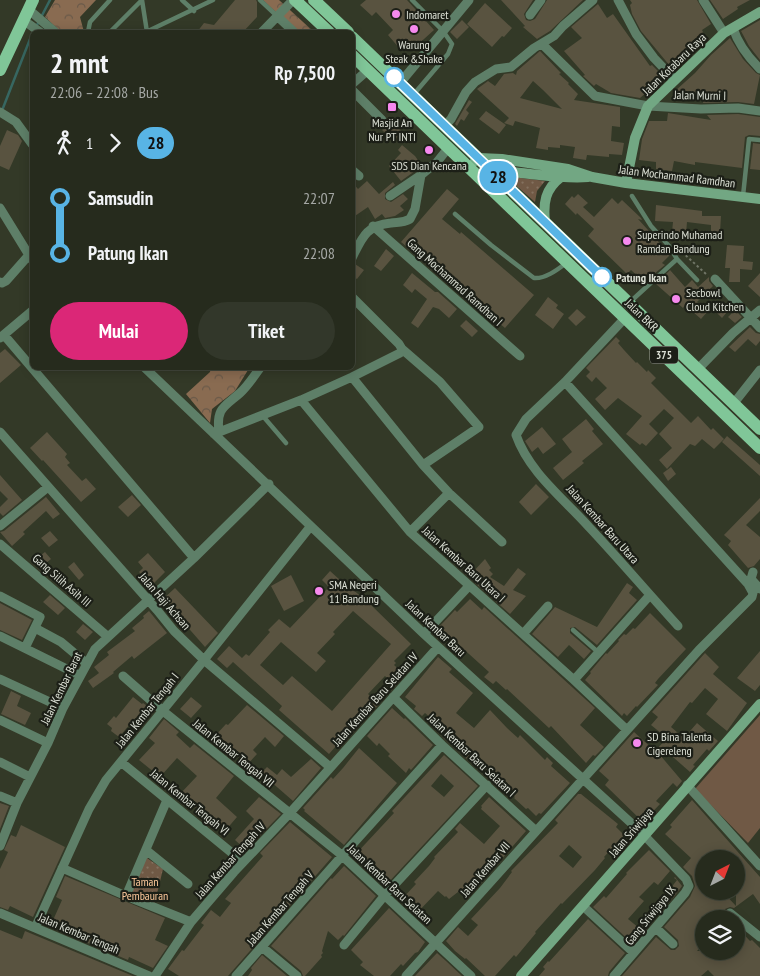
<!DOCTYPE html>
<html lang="id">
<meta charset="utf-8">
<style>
:root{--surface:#262b1d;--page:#32372a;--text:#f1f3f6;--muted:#a4a7a4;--line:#42473b;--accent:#db2777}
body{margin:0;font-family:"PT Sans Narrow",sans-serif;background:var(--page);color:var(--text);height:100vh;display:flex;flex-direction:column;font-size:19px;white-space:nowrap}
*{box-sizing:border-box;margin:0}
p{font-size:16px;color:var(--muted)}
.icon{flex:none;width:28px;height:28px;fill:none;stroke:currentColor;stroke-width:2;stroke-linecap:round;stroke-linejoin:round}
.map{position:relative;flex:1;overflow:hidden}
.side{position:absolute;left:30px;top:30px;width:325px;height:340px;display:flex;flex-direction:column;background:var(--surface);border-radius:8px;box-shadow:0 2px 12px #0003,0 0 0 1px var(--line)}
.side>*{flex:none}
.badge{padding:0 10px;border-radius:16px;font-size:18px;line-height:32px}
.needle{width:32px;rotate:42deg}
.fabs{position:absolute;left:695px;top:850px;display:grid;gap:10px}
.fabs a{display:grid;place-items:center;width:50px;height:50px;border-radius:50%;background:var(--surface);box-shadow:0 2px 12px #0003,0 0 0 1px var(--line);font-size:25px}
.map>.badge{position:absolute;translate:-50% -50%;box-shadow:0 0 0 2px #fff}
.legs{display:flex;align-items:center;gap:8px;height:55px;padding:0 20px;font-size:16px}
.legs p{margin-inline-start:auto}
.summary{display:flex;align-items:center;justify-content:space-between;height:85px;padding:0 20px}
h1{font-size:28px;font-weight:700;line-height:38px}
.cta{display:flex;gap:10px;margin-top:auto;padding:10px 20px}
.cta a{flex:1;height:58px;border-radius:30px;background:var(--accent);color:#fff;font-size:20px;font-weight:700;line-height:58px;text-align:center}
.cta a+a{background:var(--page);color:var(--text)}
ul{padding:0 20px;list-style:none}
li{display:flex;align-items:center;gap:18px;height:55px;font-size:19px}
li i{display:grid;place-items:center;width:8px;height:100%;margin:0 6px;background:currentColor}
li i::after{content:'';width:12px;height:12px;margin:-6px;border:4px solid;border-radius:50%;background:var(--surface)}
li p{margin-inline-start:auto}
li:first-child i{background:linear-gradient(#0000 50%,currentColor 0)}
li:last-child i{background:linear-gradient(currentColor 50%,#0000 0)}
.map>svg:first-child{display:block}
.grass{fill:#705945}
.forest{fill:url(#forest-crowns)}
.park{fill:url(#park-dots)}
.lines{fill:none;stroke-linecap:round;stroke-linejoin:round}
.stream{stroke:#376761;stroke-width:2.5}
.building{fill:#595340;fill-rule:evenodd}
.path{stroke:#707566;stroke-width:2;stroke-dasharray:2.5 2.5;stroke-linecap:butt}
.lane{stroke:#5e7f68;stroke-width:4.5}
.street{stroke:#5e7f68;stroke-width:9}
.secondary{stroke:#72a783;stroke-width:10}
.primary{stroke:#80c698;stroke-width:12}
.line-1-casing{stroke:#fff;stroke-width:11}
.line-1{stroke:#58b4e5;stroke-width:8}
.poi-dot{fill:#f689ee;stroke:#1c1f17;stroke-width:2}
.stop-1-dot{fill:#fff;stroke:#58b4e5;stroke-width:2.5}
.labels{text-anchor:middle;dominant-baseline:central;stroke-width:4.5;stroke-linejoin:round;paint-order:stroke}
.shield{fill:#1c1f17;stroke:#a2a69c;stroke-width:1}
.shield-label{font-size:11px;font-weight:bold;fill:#dce0d5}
.poi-label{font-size:12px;fill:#dce0d5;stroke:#1c1f17;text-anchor:start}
.street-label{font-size:12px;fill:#dce0d5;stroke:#1c1f17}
.stop-label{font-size:12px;font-weight:bold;fill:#dce0d5;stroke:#1c1f17;text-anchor:start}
.park-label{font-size:12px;fill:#fec99c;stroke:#1c1f17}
</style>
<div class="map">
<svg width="760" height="976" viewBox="0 0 760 976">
<defs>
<pattern id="forest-crowns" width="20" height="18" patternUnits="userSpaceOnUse" patternTransform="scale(1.25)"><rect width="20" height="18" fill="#896b51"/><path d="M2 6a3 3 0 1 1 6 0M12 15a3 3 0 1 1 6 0" fill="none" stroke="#695949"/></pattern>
<pattern id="park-dots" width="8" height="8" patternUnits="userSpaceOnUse" patternTransform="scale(1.25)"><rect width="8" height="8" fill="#705945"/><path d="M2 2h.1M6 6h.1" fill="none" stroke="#84715f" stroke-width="1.8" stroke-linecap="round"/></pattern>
</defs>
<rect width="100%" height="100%" fill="#333927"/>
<!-- grass -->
<path class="grass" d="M760,715V828L748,843L695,789Z"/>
<!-- forest -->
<path class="forest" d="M55,0H96L80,17L84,32H61L45,17Z
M263,0H279L314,32H297Z
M211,368H251L248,370L235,391L212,409L210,423L186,394L210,372Z"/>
<!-- park -->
<path class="park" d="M505,176L545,181L537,191L535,202Z
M144,856L163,869L154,906L128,896Z"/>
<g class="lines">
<!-- stream -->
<path class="stream" d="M36,27L50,0
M3,108L32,34"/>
</g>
<!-- building -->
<path class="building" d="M235,0H256L257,2V17L243,32H197L204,23L214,25Z
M366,0H407L434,30L414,48L408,42L400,49L388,35L393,30L376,12L372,16L360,5Z
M501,0H533L524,14L526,20L530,21L535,19L547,0H583L550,31L537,39L523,27L525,26Z
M630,0H697L711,24L702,30L703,32L683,55L682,53L670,66L641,31L632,14L630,5L632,3Z
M710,0H750L737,7L738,9L723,19Z
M485,3L512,28L504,37L502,36L492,47L467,24Z
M598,4L607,18L613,14L650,66L652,65L661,74L654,81L656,84L640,98L611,93L596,84L594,86L583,76L585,75L564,51L582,38L571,27Z
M462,20L469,27L457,39L450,32Z
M760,20V60L749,46L741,31Z
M730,38L743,59L756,73L760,75L754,104L738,102L703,103L705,91L695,100L690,94L689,97L684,101L675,91L695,73L711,55Z
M540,51L561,73L559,74L569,83L568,84L578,94L574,100L620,107V127L612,126L611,141L624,143L622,155L609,154V157L587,155L586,160L573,158L575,147L560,145V148L548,147V150L536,148L540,128L515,121L513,126L504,123L509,118L477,89L488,81L495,86L504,74L513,73L516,75L517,71ZM533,81L543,90L562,109L520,98Z
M469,100L472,102L466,110L469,113L464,121L461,119L457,126L455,124Z
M486,111L506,125L499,134L479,119Z
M668,113L711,120L707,115L738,114L760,117V136L749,135L745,137L742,168L695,162V165L674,161L672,171L656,169V162L639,160L642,139L649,121H667Z
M391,121L402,132L394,141L382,130Z
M7,130L18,135L22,141L9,170L0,166V146Z
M753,143L760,144V170L750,169Z
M402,145L415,156L422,166L401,181L389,166L401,153L398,150Z
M367,181L379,194L393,182L395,185L385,193V199L391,202L403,194L408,199L400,206L404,210L395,216L385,218L382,214L375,219L368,207L352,218V182L358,189Z
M447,189L459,199L442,219L460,234L461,232L534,295L505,328L401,242Z
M578,194L588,203L583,207L594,217L612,198L618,204L622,200L641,218L642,220L638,219L668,252L670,255L662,263L665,265L644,282L631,270L627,274L588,236L594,229L577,213L576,215L565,204L572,196L574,198Z
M656,205L702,211V216H721L720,233L711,232V225L687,222L686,234L672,232L673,222L655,221Z
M727,245L744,246L743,261L753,262L752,270L740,269V282H729L730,268H725Z
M386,249L394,256L381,271L374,266Z
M355,264L364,270L357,279L352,276V267Z
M670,270L685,287L692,280L698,287L709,277V281L713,286L697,302L708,311L701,319L685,305L683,308L656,284Z
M412,273L435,292H438L457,309L449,318L439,309L433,307L418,328L411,323L427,299L415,289L412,293L403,285Z
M760,273V297L748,286Z
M548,297L558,305L556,308L564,314L553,329L535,315Z
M719,304L727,312L722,318L714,310Z
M577,309L586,317L576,326L568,318Z
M735,310L742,317L735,323L728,317Z
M466,320L478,331L472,337L460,326Z
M750,327L756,333L760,334V341L756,346L748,339L735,352L729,347Z
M616,337L620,341L618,343L624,350L636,363L637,362L647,372L648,370L656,378L651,383L691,423L698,416L711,430L713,428L724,439L714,449L702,439L695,446L690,444L667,469L659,460L672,448L659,434L674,418L664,409L649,424L658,433L646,446L642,443L640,445L626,434L642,416L618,398L605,410L595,399L607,388L596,377L592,382L586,376L590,372L586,368Z
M5,349L21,365L0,383V353Z
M586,419L594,429L592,431L603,444L582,461L584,463L563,480L553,468L572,452L562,439Z
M542,427L556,444L543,454L538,447L532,452L525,441Z
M47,432L67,454L65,457L70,463L67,465L82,481L86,478L96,489L81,502L43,460L42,461L30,448Z
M727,436L760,465V476L722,442Z
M671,467L676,474L668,481L663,473Z
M0,475L22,500L3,516L0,513V507L8,499L0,491Z
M536,484L549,497L531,515L519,502Z
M132,495L141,505L128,517L118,507Z
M46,497L60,514L53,519L46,511L23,532L25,534L12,546L0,532L4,531Z
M760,498V511L746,525L760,537V559L754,566L748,568L728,545L731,541L724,535Z
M50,531L58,540L49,547L41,538Z
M45,552L51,559L39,569L33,561Z
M148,553L165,572L152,585L139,572L143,568L138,562Z
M485,559L491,568L489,570L493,574L490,577L504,586L518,568L526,574L513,590L526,596L510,614L475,583L478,580L471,574Z
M74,562L84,575L79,580L68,567Z
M330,571L350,589L351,588L371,605L411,644L394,661L396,663L394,665L405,675L395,686L385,676L368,694L379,704L353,732L350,730L329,754L279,710L282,706L233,662L227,668L217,659L229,646L242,658L246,654L249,656L270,632L268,630L279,619L290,628L329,587L322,580ZM353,611L391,644L332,711L292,676L283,685L260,665L281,642L316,672L326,661L317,653L335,634L333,632Z
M291,575L304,601L284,611L271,586Z
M627,583L633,587L629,593L637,600L597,645L575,627L570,628V633L591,651L584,659L569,645L558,657L532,634L555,607L597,627Z
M175,588L218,633L205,647L163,599Z
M50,595L65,608L58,615L43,602Z
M470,599L482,610L484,607L595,708L580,725L604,747L595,756L593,755L586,763L551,726L549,728L507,689L506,690L496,681L493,684L484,677L489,672L439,627L455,610L457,612Z
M0,603L32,620L22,640L0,630Z
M149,611L167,633L134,659L132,656L113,672L114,673L93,688L88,681L99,673L94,667L109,655L107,652L135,631L132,628L144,618L143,616Z
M650,613L686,649L658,679L655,683L658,685L637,707L636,706L627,716L624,713L622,716L585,680L591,673L590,672L606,653L607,654L619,641L618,640L624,634L626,635L633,628L635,629Z
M83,624L93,632L85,640L76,632Z
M760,651V685L755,691L737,678Z
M705,653L719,667L713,674L747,703L727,731L706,714L718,699L705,688L692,703L690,702L671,727L684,738L697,723L718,741L709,751L707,749L693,765L695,766L690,772L665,750L660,755L682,781L677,787L673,783L656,801L660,804L643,822L605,785L609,780L599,771L634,732L655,751L667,738L651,725L658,717L652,712Z
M438,657L452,669L449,672L473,693L456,713L474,728L490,710L507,728L518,738L520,735L545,760L547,757L553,763L551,766L570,783L541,814L539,813L536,816L528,808L526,809L514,798L515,797L478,764L476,767L443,737L447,732L425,713L422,716L414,709L416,706L405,697Z
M11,691L21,696L17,706L31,713L25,725L1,714Z
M133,697L142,704L143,703L154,711L139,730L131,723L119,737L111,731L112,728L107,724L114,716L116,718Z
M191,697L202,706L191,718L180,709Z
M247,705L284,736L275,747L265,737L253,750L257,754L247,765L214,737L226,724L228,725Z
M392,708L404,719L405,718L433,745L411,770L409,768L406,773L388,756L390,754L379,743L377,746L367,736Z
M164,719L179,732L176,735L190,748L194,744L234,776L216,798L237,817L225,831L202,810L200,812L180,794L197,776L177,758L160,777L139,760L155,743L149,738Z
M359,748L397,783L344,845L304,811L305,810L303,808L331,777L333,779L343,768Z
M444,755L478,786L387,884L380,878L378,881L353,857L394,813L392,811ZM441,774L454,786L444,797L431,786Z
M311,759L321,768L293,801L261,773L267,767L277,775L282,769L291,777Z
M578,794H581L618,824L616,827L624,835L604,857L605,858L595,870L562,904L561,903L535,932L536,933L516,957L514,955L495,976H485L466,958L465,959L455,951L446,941L458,927L468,936L478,925L471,919L500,888L512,872L511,871L558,823L555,820ZM569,845L582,857L573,868L559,856Z
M259,797L281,814L246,850L235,840L254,819L246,811Z
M489,797L526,831L467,899L458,892L449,899L446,896L445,897L438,891L415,915L400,901L416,884L414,882L429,866L435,858L434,857L458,832L455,829L460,823L484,844L500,826L481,809L482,807L481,806Z
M692,800L760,877V904L753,894L734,908L730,907L725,909L724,915L727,919H704V943L697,951H736V926L750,941L752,940L760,948V976H714L708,970L701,976H622L656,937L671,950H675L679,946L678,940L664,927L690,897L695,886L692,876L683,867L691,858L665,834L672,827L670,825ZM704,859H736V906L722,891L715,896L710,891H704Z
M0,803L9,806L0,829Z
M290,822L332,857L228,976H179L168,969L182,950L184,951L204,925L201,923L211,910L220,917L231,903L225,899L263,856L260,853Z
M21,825L65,847L33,917L10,906L8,910L0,907V869L8,852L4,850L11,835L16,837Z
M649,850L670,871L658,885L654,882L639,897L644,901L628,919L639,928L651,914L656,918L633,944L593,907L604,896L606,898L627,874L626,873Z
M344,866L376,896L344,936L343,935L338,940L328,931L322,951L323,953L321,955L322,957L305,976H303L301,971L271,946L331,878L332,879Z
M65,876L165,918L155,940L168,946L153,968L129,957L128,960L50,927L62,900L56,897Z
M675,877L682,886L673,898L667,893L677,880L674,878Z
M389,908L425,942L418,952L415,953L403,966L401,964L390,976H374L360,965L363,962L351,950Z
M588,919L625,953L609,972L608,976H539L545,969L543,967L548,961L549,962Z
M0,930L22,939L25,931L133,976H0Z
M437,953L446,961L462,976H415Z
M262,955L287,976H248L252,970L251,968Z"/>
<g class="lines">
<!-- path -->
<path class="path" d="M682,252L706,274"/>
<!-- lane -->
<path class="lane" d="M142,0L147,32
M182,0L194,11
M260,0L277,16
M412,0L443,31L452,44L448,54L414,94
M88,32L90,22L110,0
M110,32L142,0
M146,32L213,0
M743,196L749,139L760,140
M455,214L491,245L534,278C545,279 557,270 565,264
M677,259L697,280
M630,302L677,259L669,246L651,226L632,196
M262,415L286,443
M573,630L599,653"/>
<!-- street -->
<path class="street" d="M618,0L636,34L654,58L674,79
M703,0L724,33
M28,9L55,32
M530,15L541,0
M277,16L294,32
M23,20L40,32
M733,28C738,44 748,57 760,69
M262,32L293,0
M542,44L595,96L648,106L701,109L738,108L760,111
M400,83L469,0
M352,84L368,70
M352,90L382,120
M0,112L16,122L32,144
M445,126L451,119L466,92L475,82L496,69L511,67L534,48L554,36L563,26L593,0
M352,170L359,176
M390,196L421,175
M0,208L32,260
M373,226L520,356
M352,258C362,238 366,225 391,223C398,222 403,223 410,219L415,209L421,175L437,162L449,147
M715,279L760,328
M0,282L2,283L6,281L29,255
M352,297L399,344L402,349L440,382L479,427L423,465
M625,318L565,382L526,419L516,435C529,472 563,498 589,527C619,559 648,593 678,626
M4,335L194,558
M0,338L32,311
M145,368L424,634L641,832L686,879L689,886L685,893L614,976
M698,369L733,333L760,310
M352,377L423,465L449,493L502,542
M301,400L410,532L574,680L627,730
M734,403L760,370
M0,432L157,610L174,631L204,660L330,767
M219,432C216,408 224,407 240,393C248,386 254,376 260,368
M214,434L301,400L352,377L400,353L402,349
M0,526L48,487
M410,532L449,493
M0,544L107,636
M753,572L751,579L760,589
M0,596L40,617L25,648
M35,628L61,642L86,663
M424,634L469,586
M523,634L548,606
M0,636L79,675
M123,676L163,711L338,852L471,976
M0,679L63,708
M574,680L650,595
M393,697L442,745L535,830
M0,720L48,743
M0,762L30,777
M121,762L243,862
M687,785L760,866
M0,796L17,803
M0,846L17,803L48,743L63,708L95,649L194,558L269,484
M146,850L188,884
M62,868L126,896L191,922
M126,896L167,800
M583,906L634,953
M0,913L149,976
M730,913L760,937
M35,928L89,809L106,780L204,660L310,527
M656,928L673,944
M344,945L385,895L487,785
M262,947L297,976
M155,976L191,922L234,872L289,814L438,647
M236,976L341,857L442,745
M406,976L699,650L752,597L753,593L748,584L565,382"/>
<!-- secondary -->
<path class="secondary" d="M475,161L479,158L502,159L568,169L592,177L626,183L760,199
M489,172C498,168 511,172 521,173C543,175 566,179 588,177
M626,183L635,138L648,106L724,33L760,12
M545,222C543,203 545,189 561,177
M521,976L760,704"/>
<!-- primary -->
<path class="primary" d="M295,0L329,32
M314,0L348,32
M352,37L760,429
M352,55L760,448
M0,70L33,0"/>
</g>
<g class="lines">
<!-- line-1 casing -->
<g class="line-1-casing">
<path id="line-1" d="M394,77L602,277"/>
</g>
<!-- line-1 -->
<use href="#line-1" class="line-1"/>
</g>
<!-- markers -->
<g class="poi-dot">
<circle cx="396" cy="14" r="5"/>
<circle cx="414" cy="29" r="5"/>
<rect x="387" y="102" width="10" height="10" rx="2.5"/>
<circle cx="429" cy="150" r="5"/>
<circle cx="627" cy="241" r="5"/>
<circle cx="676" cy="299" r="5"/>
<circle cx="319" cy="591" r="5"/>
<circle cx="637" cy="743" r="5"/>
</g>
<g class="stop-1-dot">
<circle cx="394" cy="77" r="9"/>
<circle cx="602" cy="277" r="9"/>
</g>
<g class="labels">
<!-- shield labels -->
<rect class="shield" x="650" y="346.5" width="28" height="17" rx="4"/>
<g class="shield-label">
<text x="664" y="355">375</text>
</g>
<!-- poi labels -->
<g class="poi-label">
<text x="406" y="14">Indomaret</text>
<text x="414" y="44" text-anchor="middle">Warung<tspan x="414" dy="14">Steak &amp;Shake</tspan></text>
<text x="392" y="122" text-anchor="middle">Masjid An<tspan x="392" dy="14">Nur PT INTI</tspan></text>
<text x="429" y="165" text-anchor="middle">SDS Dian Kencana</text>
<text x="637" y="234">Superindo Muhamad<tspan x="637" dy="14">Ramdan Bandung</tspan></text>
<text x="686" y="292">Secbowl<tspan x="686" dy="14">Cloud Kitchen</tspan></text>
<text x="329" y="584">SMA Negeri<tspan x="329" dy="14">11 Bandung</tspan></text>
<text x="647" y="736">SD Bina Talenta<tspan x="647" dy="14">Cigereleng</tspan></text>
</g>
<!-- street labels -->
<g class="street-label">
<text transform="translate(674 64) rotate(-44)">Jalan Kotabaru Raya</text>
<text transform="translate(700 95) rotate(1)">Jalan Murni I</text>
<text transform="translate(677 176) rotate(7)">Jalan Mochammad Ramdhan</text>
<text transform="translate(455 282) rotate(42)">Gang Mochammad Ramdhan I</text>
<text transform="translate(642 315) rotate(44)">Jalan BKR</text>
<text transform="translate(603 524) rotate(48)">Jalan Kembar Baru Utara</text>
<text transform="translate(464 564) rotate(42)">Jalan Kembar Baru Utara I</text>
<text transform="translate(62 580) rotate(41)">Gang Silih Asih III</text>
<text transform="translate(165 601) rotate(49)">Jalan Haji Achsan</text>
<text transform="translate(436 628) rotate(43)">Jalan Kembar Baru</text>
<text transform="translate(61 688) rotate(-64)">Jalan Kembar Barat</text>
<text transform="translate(375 699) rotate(-48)">Jalan Kembar Baru Selatan IV</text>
<text transform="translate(147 710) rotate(-51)">Jalan Kembar Tengah I</text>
<text transform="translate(234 753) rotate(39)">Jalan Kembar Tengah VII</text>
<text transform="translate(472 755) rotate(43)">Jalan Kembar Baru Selatan I</text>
<text transform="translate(190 802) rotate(39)">Jalan Kembar Tengah VI</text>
<text transform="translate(631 832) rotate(-49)">Jalan Sriwijaya</text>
<text transform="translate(230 860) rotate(-48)">Jalan Kembar Tengah IV</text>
<text transform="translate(485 869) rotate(-49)">Jalan Kembar VII</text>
<text transform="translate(390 884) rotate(43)">Jalan Kembar Baru Selatan</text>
<text transform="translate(280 908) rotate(-49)">Jalan Kembar Tengah V</text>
<text transform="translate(650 915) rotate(-51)">Gang Sriwijaya IX</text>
<text transform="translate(79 933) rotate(23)">Jalan Kembar Tengah</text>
</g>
<!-- stop labels -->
<g class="stop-label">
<text x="616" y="277">Patung Ikan</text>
</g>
<!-- park labels -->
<g class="park-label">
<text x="145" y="881">Taman<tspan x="145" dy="14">Pembauran</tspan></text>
</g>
</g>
</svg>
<div class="fabs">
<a><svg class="needle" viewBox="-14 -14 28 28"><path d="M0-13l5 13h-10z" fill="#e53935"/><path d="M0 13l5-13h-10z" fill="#a4a7a4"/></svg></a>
<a><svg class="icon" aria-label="layers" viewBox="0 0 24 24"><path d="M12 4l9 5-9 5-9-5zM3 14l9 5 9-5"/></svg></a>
</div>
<b class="badge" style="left:498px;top:177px;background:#58b4e5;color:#111">28</b>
<section class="side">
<div class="summary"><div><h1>2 mnt</h1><p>22:06 – 22:08 · Bus</p></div><b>Rp 7,500</b></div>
<div class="legs"><svg class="icon" aria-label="walk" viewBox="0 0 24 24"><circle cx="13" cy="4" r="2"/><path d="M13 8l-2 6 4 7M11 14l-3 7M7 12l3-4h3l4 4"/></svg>1<svg class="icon" aria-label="forward" viewBox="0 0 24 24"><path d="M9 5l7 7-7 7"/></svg><b class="badge" style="background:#58b4e5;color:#111">28</b></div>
<ul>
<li><i style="color:#58b4e5"></i><b>Samsudin</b><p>22:07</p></li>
<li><i style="color:#58b4e5"></i><b>Patung Ikan</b><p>22:08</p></li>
</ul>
<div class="cta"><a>Mulai</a><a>Tiket</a></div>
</section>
</div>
